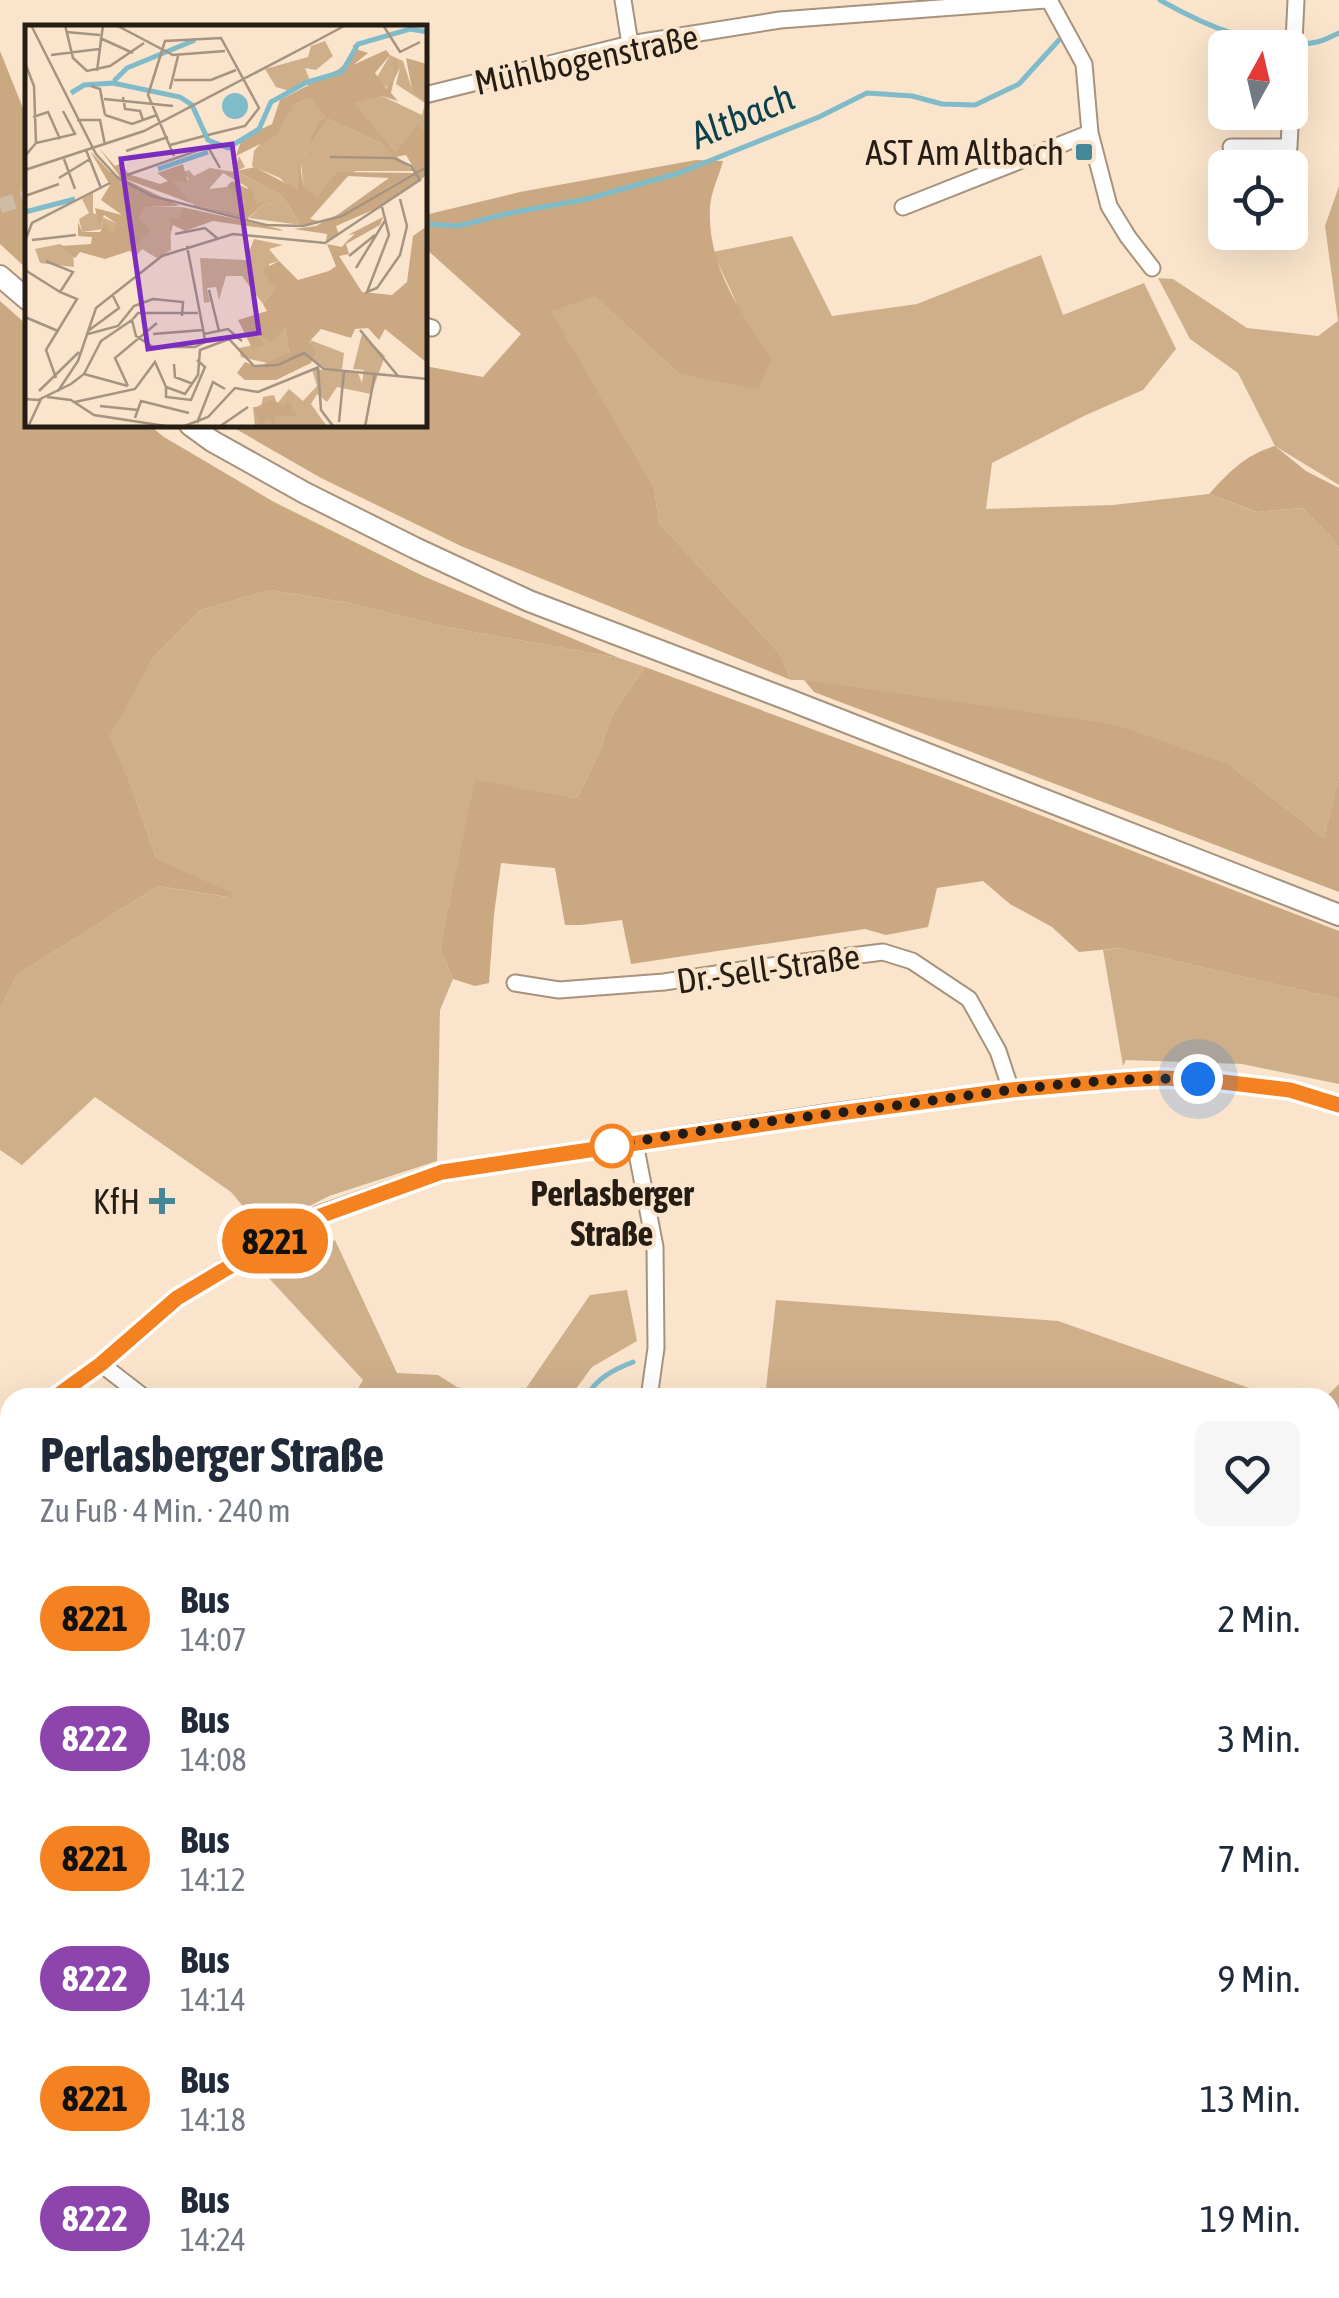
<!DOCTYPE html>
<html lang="de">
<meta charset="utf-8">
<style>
:root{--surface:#fff;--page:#f6f6f7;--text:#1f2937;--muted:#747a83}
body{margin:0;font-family:"Asap Condensed",sans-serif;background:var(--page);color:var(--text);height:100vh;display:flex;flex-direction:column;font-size:38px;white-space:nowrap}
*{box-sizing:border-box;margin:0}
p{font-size:32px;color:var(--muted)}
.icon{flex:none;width:55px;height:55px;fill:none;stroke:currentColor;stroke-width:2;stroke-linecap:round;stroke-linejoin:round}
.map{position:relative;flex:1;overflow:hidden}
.panel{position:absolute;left:0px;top:1388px;width:1340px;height:912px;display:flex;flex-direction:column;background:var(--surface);border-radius:30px 30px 0 0;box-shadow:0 10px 40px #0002}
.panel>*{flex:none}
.badge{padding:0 20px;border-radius:32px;font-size:35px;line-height:65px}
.needle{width:65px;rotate:8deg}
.buttons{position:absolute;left:1208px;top:30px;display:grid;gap:20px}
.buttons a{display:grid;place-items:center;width:100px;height:100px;border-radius:15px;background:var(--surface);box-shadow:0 10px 40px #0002;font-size:50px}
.you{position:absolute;width:50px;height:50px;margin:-25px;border:8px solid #fff;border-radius:50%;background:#1a73e8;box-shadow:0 0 0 15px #1a73e833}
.map>.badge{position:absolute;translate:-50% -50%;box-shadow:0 0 0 5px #fff}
.round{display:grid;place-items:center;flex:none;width:105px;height:105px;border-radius:15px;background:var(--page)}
.overview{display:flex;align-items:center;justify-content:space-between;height:170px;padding:0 40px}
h1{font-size:48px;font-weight:700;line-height:75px}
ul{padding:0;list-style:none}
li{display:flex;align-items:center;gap:30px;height:120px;padding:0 40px}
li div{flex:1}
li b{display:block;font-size:38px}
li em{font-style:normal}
li .badge{min-width:110px;font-weight:700;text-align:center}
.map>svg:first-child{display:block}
.green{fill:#ceaf8a}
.forest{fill:#c9a882}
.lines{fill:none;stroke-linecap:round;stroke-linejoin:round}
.stream{stroke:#80bbca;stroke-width:5}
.minor-tunnel{stroke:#cfbca6;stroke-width:15;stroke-dasharray:15 8;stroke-linecap:butt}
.minor-casing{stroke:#a7937c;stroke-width:19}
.tertiary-casing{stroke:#a7937c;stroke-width:21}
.secondary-casing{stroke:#a7937c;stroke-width:24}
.minor{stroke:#fff;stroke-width:15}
.tertiary{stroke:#fff;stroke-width:18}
.secondary{stroke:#fff;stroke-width:20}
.line-casing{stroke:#fff;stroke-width:22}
.line{stroke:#f58220;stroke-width:15}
.walk{stroke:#251d14;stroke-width:10;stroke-dasharray:0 18}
.poi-dot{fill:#448798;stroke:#fae4cb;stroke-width:4}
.stop-dot{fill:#fff;stroke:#f58220;stroke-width:5}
.labels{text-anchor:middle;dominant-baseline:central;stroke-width:8;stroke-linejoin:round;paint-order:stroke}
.street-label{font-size:35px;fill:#251d14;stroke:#fae4cb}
.poi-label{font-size:35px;fill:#251d14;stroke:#fae4cb;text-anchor:end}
.stop-label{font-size:35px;font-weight:bold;fill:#251d14;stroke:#fae4cb}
.water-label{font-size:38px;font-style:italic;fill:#0b414d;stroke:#fae4cb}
.inset-river{fill:none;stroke:#80bbca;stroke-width:5}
.inset-road{fill:none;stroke:#a59482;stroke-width:2.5}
.view{fill:#7b2cbf;fill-opacity:0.15;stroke:#7b2cbf;stroke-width:5}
.inset-edge{fill:none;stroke:#251d14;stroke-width:5}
</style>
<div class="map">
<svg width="1339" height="2298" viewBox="0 0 1339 2298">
<rect width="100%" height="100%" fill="#fae4cb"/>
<!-- green -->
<path class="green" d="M1339,186V485L1275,446L1238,373L1190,339L1158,278L1173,279L1247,328L1318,336L1338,321L1325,226Z
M792,236L832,316L917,304L1041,255L1063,315L1144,283L1176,349L1143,390L1086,415L992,463L986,509L1113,505L1209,494L1255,512L1302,508L1333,539L1339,551V776L1324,838L1230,765L804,680H791L780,654L659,523L654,487L550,310L595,297L679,374L736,302L713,252Z
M270,590L349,603L446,627L619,658L645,667L612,715L599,753L577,798L474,781L440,948L453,979L440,1010L437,1161L329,1196L263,1230L231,1192L95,1097L22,1165L0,1150V1009L17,975L158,886L227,897L232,893L156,858L131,785L108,737L154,657L201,610Z
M1120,948L1339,999V1084L1242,1064L1126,1060L1123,1066L1103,950Z
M335,1240L397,1373L438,1375L457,1387L498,1397H353L363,1380L266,1275Z
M627,1290L637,1341L592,1367L570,1397H520L590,1295Z
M776,1300L1058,1321L1275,1397H765Z
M1339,1384V1769L1330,1752V1398L1326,1397Z"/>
<!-- forest -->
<path class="forest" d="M0,51L27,118V269L0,244Z
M696,160L723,161C719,176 711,192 710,207C707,267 741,311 771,360L758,389L679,374L595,297L551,311L654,487L659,523L780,654L791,680L461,546L321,478L229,425H425V366L483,377L521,334L425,248V215L520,192Z
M0,301L27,325L28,425H149L164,437L274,502L423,576L619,658L446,627L349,603L270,590L201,610L154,657L109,737L131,785L156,858L233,893L228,897L158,886L17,975L0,1009Z
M1275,446L1306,471L1339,488V551L1333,539L1302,508L1256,512L1209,494C1229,472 1246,454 1275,446Z
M645,667L939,776L1339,931V999L1120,948L1079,952L1052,927L1010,904L983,881L937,888L928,927L886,935L865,929L631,964L622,920L581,925H565L555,868L501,863L494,914L489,983L475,986L453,979L440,948L474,780L577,798L599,753L612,715Z
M804,680L1116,725L1230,765L1324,838L1339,776V892L814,692Z
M10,1531V1649L0,1650V1534Z
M1330,2089H1339V2298H1324L1316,2290H1330Z
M1194,2290H1300L1297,2298H1195Z"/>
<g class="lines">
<!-- stream -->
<path class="stream" d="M1160,0C1202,24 1267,54 1317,42C1324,41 1332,36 1339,33
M425,224L458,226L510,213L587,199L679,173L819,117L867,93L912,96L942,104L975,105L1019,84L1059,40
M586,1398C596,1378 613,1370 633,1362"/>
<!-- minor-tunnel -->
<path class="minor-tunnel" d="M0,206L28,197"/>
<!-- minor casing -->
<g class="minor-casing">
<path id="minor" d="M623,0L630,44
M1049,0L1084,64L1090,133L1109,206L1128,237L1152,268
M425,95L630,44L780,20L1046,0
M1231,147H1289L1296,0
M903,207L1090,133
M425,326L432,328
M515,983L559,990L664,982L755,968L883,952L912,961L969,999L998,1051L1011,1090
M635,1143L655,1247L656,1348L649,1398
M101,1364L145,1398
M0,1737L10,1736
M0,1859H10
M0,2153L10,2148
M0,2241L10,2251
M75,2290L101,2298
M1113,2290L1116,2298
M2,2298L10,2289
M702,2298L703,2290"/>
</g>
<!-- tertiary casing -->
<g class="tertiary-casing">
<path id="tertiary" d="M54,1398L101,1364L177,1298L221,1271L320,1215L442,1172L832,1113L1011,1090L1125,1080L1159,1078L1198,1079L1290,1090L1339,1105
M0,1437L10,1430"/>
</g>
<!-- secondary casing -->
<g class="secondary-casing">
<path id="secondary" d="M0,276L28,300
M190,425L212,441L305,493L415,548L529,601L792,701L1339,915"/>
</g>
<!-- minor -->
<use href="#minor" class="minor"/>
<!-- tertiary -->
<use href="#tertiary" class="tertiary"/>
<!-- secondary -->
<use href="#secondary" class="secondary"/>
</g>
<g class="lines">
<!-- line casing -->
<g class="line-casing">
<path id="line" d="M54,1398L101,1364L177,1298L222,1271L320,1216L442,1172L832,1114L1011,1090L1124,1080L1159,1078L1198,1079L1290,1090L1339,1105"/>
</g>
<!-- line -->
<use href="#line" class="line"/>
<!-- walk -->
<path class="walk" d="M612,1146C705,1128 799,1118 893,1106C994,1092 1096,1076 1198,1079"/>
</g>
<!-- markers -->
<g class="poi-dot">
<rect x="1074" y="142" width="20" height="20" rx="5"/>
<path d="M157 1186h10v10h10v10h-10v10h-10v-10h-10v-10h10z"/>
</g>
<circle class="stop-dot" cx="612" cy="1146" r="20"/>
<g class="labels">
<!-- street labels -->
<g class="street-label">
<text transform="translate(586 59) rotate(-12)">Mühlbogenstraße</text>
<text transform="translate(768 968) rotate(-8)">Dr.-Sell-Straße</text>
</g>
<!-- poi labels -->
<g class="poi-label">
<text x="1064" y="152">AST Am Altbach</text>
<text x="140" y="1201">KfH</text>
</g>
<!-- stop labels -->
<g class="stop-label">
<text x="612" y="1193">Perlasberger<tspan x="612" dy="40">Straße</tspan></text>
</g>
<!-- water labels -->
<g class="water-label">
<text transform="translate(742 116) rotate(-23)">Altbach</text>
</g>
</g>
<!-- overview -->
<g transform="translate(25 25)">
<rect width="402" height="402" fill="#fae4cb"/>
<path d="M300,16L308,31L291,45L280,43L284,53L265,66L251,62L240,44L283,32L286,21ZM365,30L378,36L386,61L402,79V107L392,102L370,126L328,79L357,71L397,90L400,78L371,59L375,43L364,64L351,54ZM285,73L302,92L293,96L278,131L303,94L356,118L389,146H331L293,171L279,163L276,139L275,164L267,166L255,153L227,141L229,126L268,80ZM214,131L220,142L212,146L257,171L276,200L224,193L240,178L251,179L237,176L231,180L222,162L198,148L184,164L210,161L219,174L215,188L170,181L145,154L164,155L158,147L164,145L169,151L185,143L209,147ZM68,167V188L91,198L87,210L79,204L57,207L54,194L64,188L57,174ZM120,182H157L153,193H145L146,225L132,233L117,224L112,230L104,226L120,206L114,194ZM229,214L258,220L244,224L254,236L244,239L250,263L238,279L217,251H201L194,275L191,262L182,263L185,277L179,278L175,233L221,235ZM35,219L48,227L49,242L15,238L10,224ZM260,303L264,328L251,340L216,332L214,323L238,318L230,307ZM337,309L360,331L346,369L312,362L302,377L292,369L286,379L301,400L230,402L228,382H236L238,372L249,370L252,379L264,364L278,376L292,361L287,344L333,348L337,358L339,345L328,344ZM285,315L319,328L317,344H301L283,331Z" fill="#ceaf8a"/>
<path d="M337,17L331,24L343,28L328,40L361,25L365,30L350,48L362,64L371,48L367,37L373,36L366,68L373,76L357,71L329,79L370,126L392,101L402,107V140L391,147L381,130L370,132L356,118L303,94L278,131L293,96L301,92L285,73L268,80L251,111L211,131L217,113L247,99L255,75L284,60H273L284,53L287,58L314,44L328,31V20ZM381,33L402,39V79L387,64ZM75,124L90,141L97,138L103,149L135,159L143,156L132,148L158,139L163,158L146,154L168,179L95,152ZM65,126L85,147L155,181L120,182L114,194L126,205L104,226L80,234L55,227L50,233L35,221L66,219L67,212L53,211V197L57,207H75L80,200L87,209L91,198L79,190L74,201L70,183L97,190L76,175L85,160ZM274,137L279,162L293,171L312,147L389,148L308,193L364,153L323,151L285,194L299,197L276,200L257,171L212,146L230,142L273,165ZM402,142V150L357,181L311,201L314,210L301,217L302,209L269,204L291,201ZM207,156L227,166L231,179L237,176L252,179L240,178L222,194L171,181L215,188L219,174L202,161ZM157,182L255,204L258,206L188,196L160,206L148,200L145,210V193H153ZM358,192L355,200L321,219L324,229L314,231L337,267L367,270L382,257L388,211L402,201V338L360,304L354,315L343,303L330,304L326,313L296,304L284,317L291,327L286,338L251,355H220L212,348L220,337L233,342L264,328L260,303L247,316L230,308L240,319L228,325L213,295L242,286L238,279L250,263L237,245L254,236L273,255L304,246L311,241L302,219L317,222L322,216L330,209L323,210ZM247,375L259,380L263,375L273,391H251L248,402L243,392L236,402L229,383Z" fill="#c9a882"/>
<path d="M197 81a13 13 0 1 1 26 0a13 13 0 1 1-26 0Z" fill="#80bbca"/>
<path class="inset-river" d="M89,56L102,43L170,15M46,68L59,60L88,58L155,72L167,80L183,115L203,123L234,104L246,77L282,57L317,47L333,19L385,4L403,7M133,144L183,127M0,187L50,174"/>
<path class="inset-road" d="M6,0L71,129L93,153L127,171L241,200L278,201L317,191L403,141M40,0L48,33L62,46L85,41L119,18M91,0L148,30L200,26M242,0H275M358,0L375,27L395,17M41,7L75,10M75,13L108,28M293,15L321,0M26,30L74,24M0,38L9,61L11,118M72,46L78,0M149,55H186L211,45M66,61L75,64L80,90M145,64L153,31M98,72L100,84L115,86L118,95M79,74L148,81M80,90L107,99L132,90M8,92L23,87L35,114M52,95H75L80,120M145,120L179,111M61,125L76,163M101,126L143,112M0,131L11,118L50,109L38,86M149,131L123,70L140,16L196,13L234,83L220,101L183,110M39,134L50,164M0,145L119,106L293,15M102,150L183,122L195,143M34,153L65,134M0,171L34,159M357,182L364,210L342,267L352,263L375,230L382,201L375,174M150,209L180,203L192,213M7,215L51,210M0,216L7,198L85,158M162,221L179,309M324,231L350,210M21,236L48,247L35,267L52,274L21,325L31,353M331,243L361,194M0,245L35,267M184,265L194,306M0,292L33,306M108,294L113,288H173M335,305L373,351M63,306L94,283L87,269M63,309L93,301L109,281L128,274L158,277L157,291M128,309L178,305M179,309L203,304L217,316M149,339L150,352L168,359M293,343L296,385L308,401M59,349L103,361M103,361L90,333L132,298M141,362V372L166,375L180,342L172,335M14,366L54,327M33,366L53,336L71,283L137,231L208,209L300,218L395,155L386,141L369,133L305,132M22,372L46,375L69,390L147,402M0,374L13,375L46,359L59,349L76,316L107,295L111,311L128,322H170L180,317L179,309M50,377L110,364L130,337L141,362L160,369L173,350L175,325L204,314L229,341L253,340L279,328L299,344L403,354M75,381L113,385M110,393L116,376L164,388M314,397L319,346M172,398L188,357L200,364M3,402L16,374M157,402L183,392L210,363L233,367L294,342M194,402L223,382M340,402L350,348"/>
<path class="view" d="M207,119L234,308L123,324L96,134Z"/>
<rect width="402" height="402" class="inset-edge"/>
</g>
</svg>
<div class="buttons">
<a><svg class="needle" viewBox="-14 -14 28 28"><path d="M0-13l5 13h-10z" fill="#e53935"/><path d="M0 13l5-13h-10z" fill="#747a83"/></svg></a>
<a><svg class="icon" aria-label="locate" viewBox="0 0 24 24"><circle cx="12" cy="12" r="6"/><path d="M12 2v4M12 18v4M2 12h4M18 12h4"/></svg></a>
</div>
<div class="you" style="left:1198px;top:1079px"></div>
<b class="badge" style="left:275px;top:1241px;background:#f58220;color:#111">8221</b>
<section class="panel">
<div class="overview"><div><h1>Perlasberger Straße</h1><p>Zu Fuß · 4 Min. · 240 m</p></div><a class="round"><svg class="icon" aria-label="heart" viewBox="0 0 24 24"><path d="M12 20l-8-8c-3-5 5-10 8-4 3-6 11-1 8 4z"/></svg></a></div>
<ul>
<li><span class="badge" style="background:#f58220;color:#111">8221</span><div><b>Bus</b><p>14:07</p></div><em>2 Min.</em></li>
<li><span class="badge" style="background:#8e44ad;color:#fff">8222</span><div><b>Bus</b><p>14:08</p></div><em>3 Min.</em></li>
<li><span class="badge" style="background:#f58220;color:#111">8221</span><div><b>Bus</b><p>14:12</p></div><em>7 Min.</em></li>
<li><span class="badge" style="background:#8e44ad;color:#fff">8222</span><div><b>Bus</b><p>14:14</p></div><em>9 Min.</em></li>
<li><span class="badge" style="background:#f58220;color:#111">8221</span><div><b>Bus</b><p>14:18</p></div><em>13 Min.</em></li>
<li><span class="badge" style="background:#8e44ad;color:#fff">8222</span><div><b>Bus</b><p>14:24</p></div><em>19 Min.</em></li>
</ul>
</section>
</div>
